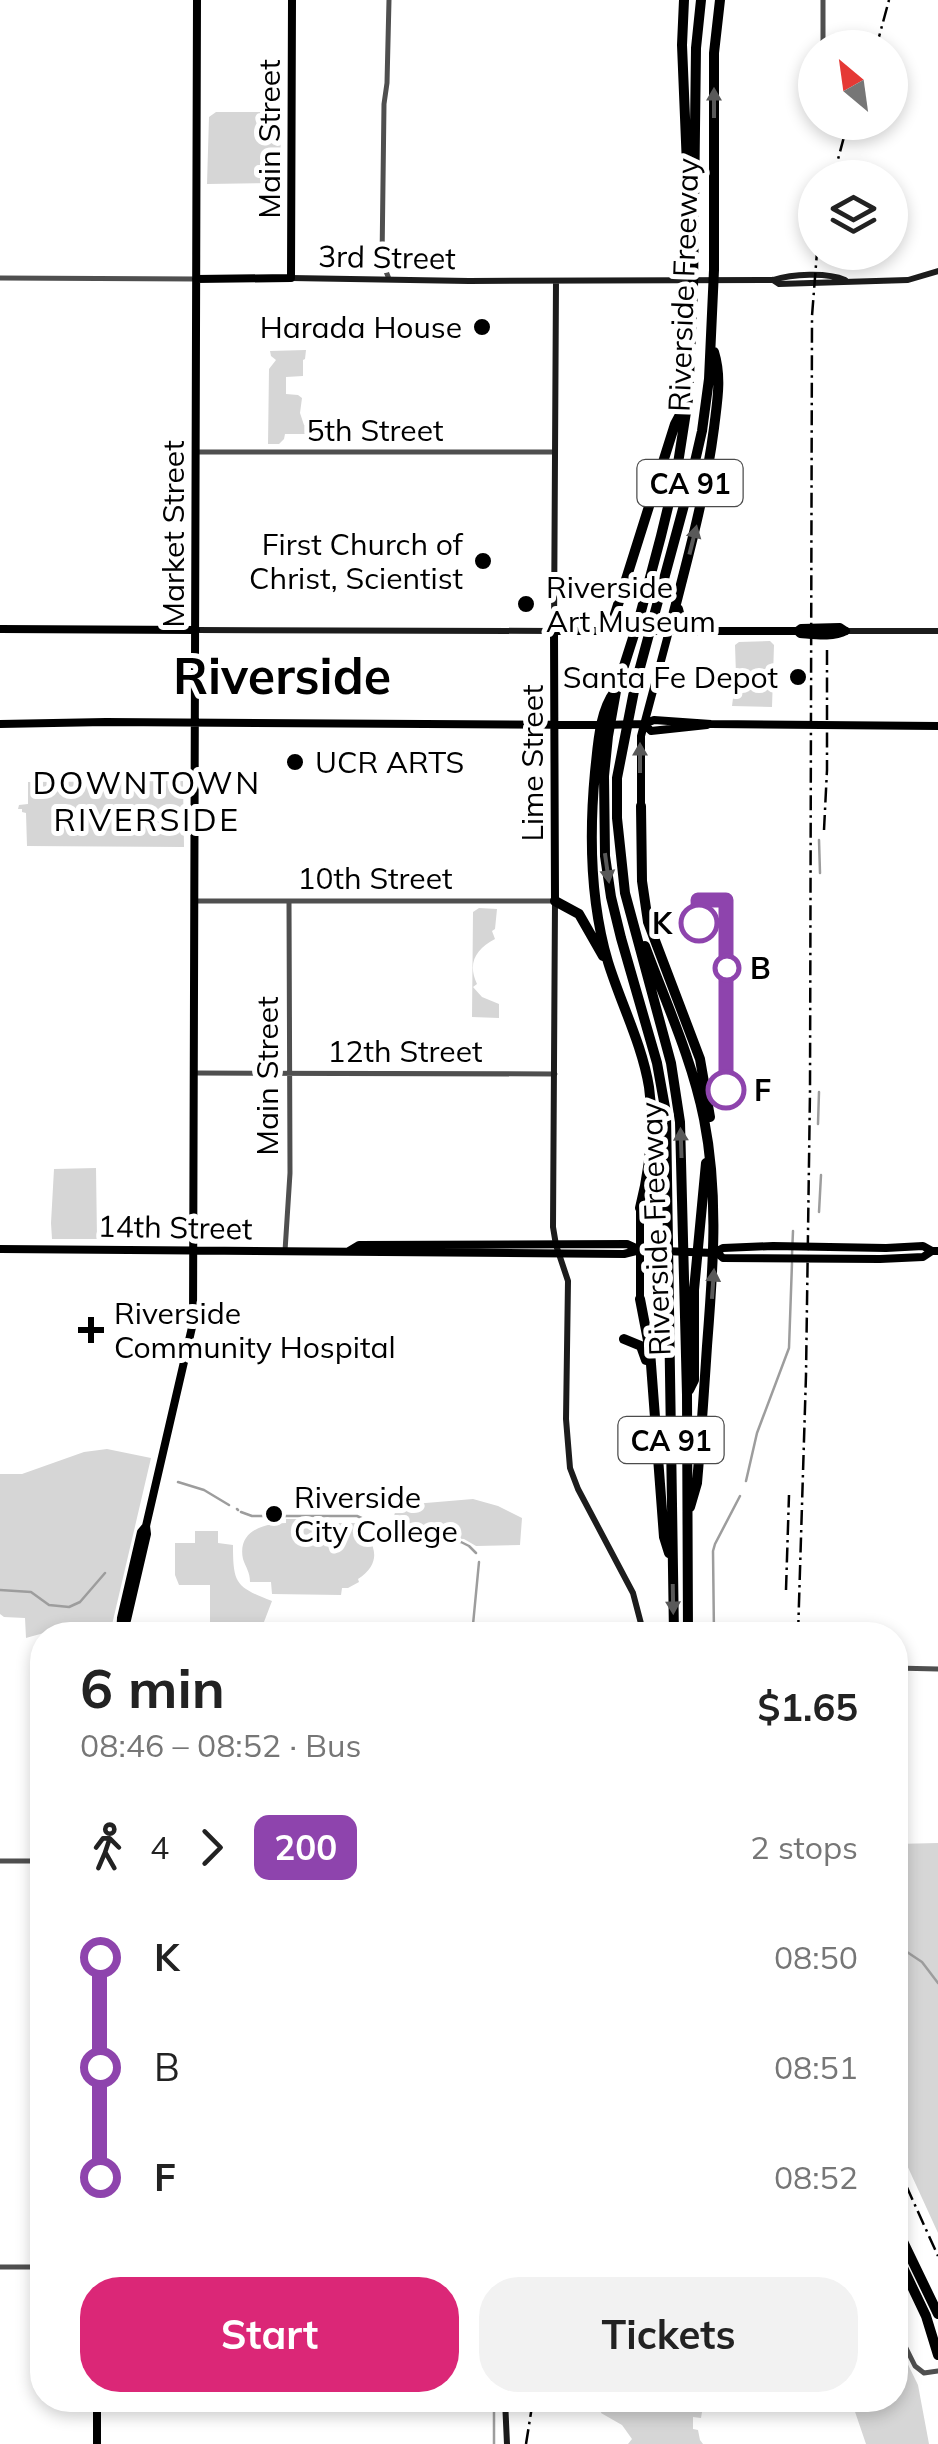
<!DOCTYPE html>
<meta charset="utf-8">
<style>
:root{--surface:#fff;--page:#f2f2f2;--text:#222;--muted:#767676;--accent:#db2777}
body{margin:0;font-family:Mulish,sans-serif;background:var(--page);color:var(--text);height:100vh;display:flex;flex-direction:column;font-size:38px;white-space:nowrap}
*{box-sizing:border-box;margin:0}
p{font-size:32px;color:var(--muted)}
.icon{flex:none;width:55px;height:55px;fill:none;stroke:currentColor;stroke-width:2;stroke-linecap:round;stroke-linejoin:round}
.map{position:relative;flex:1;overflow:hidden}
.details{position:absolute;left:30px;top:1622px;width:878px;height:790px;display:flex;flex-direction:column;background:var(--surface);border-radius:40px;box-shadow:0 5px 15px #0003}
.details>*{flex:none}
.badge{padding:0 20px;border-radius:15px;font-size:35px;line-height:65px}
.needle{width:65px;rotate:331deg}
.tools{position:absolute;left:798px;top:30px;display:grid;gap:20px}
.tools a{display:grid;place-items:center;width:110px;height:110px;border-radius:50%;background:var(--surface);box-shadow:0 5px 15px #0003;font-size:50px}
.map>.badge{position:absolute;translate:-50% -50%;box-shadow:0 0 0 5px #fff}
.legs{display:flex;align-items:center;gap:15px;height:110px;padding:0 50px;font-size:32px}
.legs p{margin-inline-start:auto}
.overview{display:flex;align-items:center;justify-content:space-between;height:170px;padding:0 50px}
h1{font-size:55px;font-weight:700;line-height:75px}
.button{display:flex;gap:20px;margin-top:auto;padding:20px 50px}
.button a{flex:1;height:115px;border-radius:40px;background:var(--accent);color:#fff;font-size:40px;font-weight:700;line-height:115px;text-align:center}
.button a+a{background:var(--page);color:var(--text)}
ul{padding:0 50px;list-style:none}
li{display:flex;align-items:center;gap:35px;height:110px;font-size:38px}
li i{display:grid;place-items:center;width:15px;height:100%;margin:0 12px;background:currentColor}
li i::after{content:'';width:25px;height:25px;margin:-12px;border:8px solid;border-radius:50%;background:var(--surface)}
li p{margin-inline-start:auto}
li:first-child i{background:linear-gradient(#0000 50%,currentColor 0)}
li:last-child i{background:linear-gradient(currentColor 50%,#0000 0)}
.map>svg:first-child{display:block}
.green{fill:#d6d6d6}
.lines{fill:none;stroke-linecap:round;stroke-linejoin:round}
.stream{stroke:#9d9d9d;stroke-width:2.5}
.tertiary{stroke:#4f4f4f;stroke-width:5}
.secondary{stroke:#1c1c1c;stroke-width:6}
.primary{stroke:#000;stroke-width:8}
.motorway{stroke:#000;stroke-width:10}
.rail{stroke:#000;stroke-width:2.5;stroke-dasharray:15 5 2.5 5;stroke-linecap:butt}
.oneway{fill:#595959}
.line-1-casing{stroke:#fff;stroke-width:22}
.line-1{stroke:#8e44ad;stroke-width:15}
.poi-dot{fill:#000;stroke:#fff;stroke-width:4}
.stop-1-dot{fill:#fff;stroke:#8e44ad;stroke-width:5}
.labels{text-anchor:middle;dominant-baseline:central;stroke-width:10;stroke-linejoin:round;paint-order:stroke}
.shield{fill:#fff;stroke:#4c4c4c;stroke-width:2.5}
.shield-label{font-size:28px;font-weight:bold;fill:#000}
.street-label{font-size:30px;fill:#000;stroke:#fff}
.poi-label{font-size:30px;fill:#000;stroke:#fff;text-anchor:start}
.stop-label{font-size:30px;font-weight:bold;fill:#000;stroke:#fff;text-anchor:start}
.neighbourhood-label{font-size:32px;letter-spacing:2.5px;fill:#000;stroke:#fff}
.town-label{font-size:50px;font-weight:bold;fill:#000;stroke:#fff}
</style>
<div class="map">
<svg width="938" height="2444" viewBox="0 0 938 2444">
<rect width="100%" height="100%" fill="#fff"/>
<!-- green -->
<path class="green" d="M216,112H281L280,183L207,184L209,117Z
M306,350L305,359L303,360V376L286,377V394L298,395L302,398L300,413L304,425H308V432L305,434H285L284,439L279,444H268L269,369L276,360L271,356L270,351Z
M770,641L774,645L772,707L732,706L736,675L735,645L739,642Z
M183,781L184,847L27,846L26,813L22,812V809H18L19,805L28,804V782Z
M479,908L497,909L495,929L492,931L495,939C476,949 467,963 477,984L473,987L482,997L499,1004V1018L472,1017L473,912Z
M96,1168L97,1239H52L51,1223L54,1169Z
M107,1449L151,1458L111,1629C85,1619 51,1631 26,1638L25,1618L4,1617L0,1614V1474H22L84,1452Z
M473,1499L498,1506L522,1518L520,1545L476,1546L464,1539L413,1536L412,1534L396,1533L390,1530L396,1509L402,1505Z
M286,1519H331L332,1523H356C374,1541 385,1561 358,1579L359,1582L348,1588H342L341,1595L272,1594L271,1582H250C250,1572 246,1568 243,1559C237,1531 264,1523 286,1523Z
M195,1531H218V1543L233,1545C233,1584 236,1587 272,1601L259,1635H210V1585H179L175,1575V1543H195Z
M938,1843V2233L895,2139V1844Z
M895,2338L918,2385L929,2444H866L852,2403L849,2400H895Z
M605,2400H712L703,2406L701,2418L693,2417V2429L698,2430L700,2440L703,2444H628L632,2439L622,2425L601,2413Z"/>
<g class="lines">
<!-- stream -->
<path class="stream" d="M819,840L820,873
M818,1124L819,1092
M819,1212L821,1175
M792,1255L793,1231
M746,1481L757,1433L789,1348L792,1263
M178,1482L204,1490L229,1505
M237,1509L238,1510
M241,1512L252,1516H357L366,1520L381,1535
M386,1539L396,1542H461L469,1546L476,1553
M0,1590L31,1592L49,1605L69,1607L80,1602L105,1573
M472,1635L479,1562
M714,1635L713,1551L715,1544L740,1496
M895,1944L922,1962L938,1983
M494,2444V2400"/>
<!-- tertiary -->
<path class="tertiary" d="M389,0L387,83L384,104L382,261L389,279
M823,0V48
M0,278L196,279
M196,452H555
M195,901H555
M195,1073L555,1074
M285,1251L290,1173L289,901
M895,1668L938,1669
M0,1861H42
M0,2267H42
M895,2326L915,2366L924,2373L938,2371"/>
<!-- secondary -->
<path class="secondary" d="M291,278L469,281L773,280C792,274 827,272 845,280
M773,280L779,284L908,280L938,271
M196,630L554,631L556,281
M846,631H938
M555,902L553,1227L556,1245L568,1281L566,1419L570,1468L578,1489L633,1593L644,1635
M505,2400L507,2444"/>
<!-- primary -->
<path class="primary" d="M196,279L291,278L292,0
M0,629L196,630
M797,631L800,634C814,635 833,638 846,631
M0,724L106,722L602,725L644,724L654,720L711,724L938,726
M644,724L651,731L707,725
M641,806V736L669,631
M555,901L554,631H797L801,628L840,627L846,631
M640,1208V1299
M0,1249L624,1254L640,1250L714,1253L723,1248L773,1246L886,1248L923,1246L932,1251H938
M349,1251L359,1245L627,1244L640,1250
M717,1253L723,1258L880,1259L923,1257L932,1251
M122,1627L127,1620L147,1534L146,1526L193,1323L197,0
M120,1635L121,1618L141,1532L146,1526
M97,2400V2444"/>
<!-- motorway -->
<path class="motorway" d="M684,0L682,45L689,214
M678,609L681,621L695,631
M610,630L675,424L683,409
M669,631C686,564 705,498 714,428C717,402 722,378 714,352
M615,691C599,712 598,746 595,772C589,836 590,901 608,962C621,1004 642,1044 649,1087C655,1128 650,1168 640,1208
M641,806L642,881L648,922L700,1059L710,1117
M555,901L579,914L603,956
M645,946C666,1003 692,1059 704,1119C719,1195 713,1270 707,1346C704,1392 701,1437 697,1483L690,1507
M640,1299L650,1351L664,1537L669,1553
M624,1339L641,1346L646,1360
M689,1390L694,1380V1290L706,1163
M674,1635L666,1113L657,1063L621,938L611,897L605,856L604,776L608,736L616,691L639,619L661,536L677,470L688,399L693,290L696,48L701,0
M688,1635L687,1395L680,1122L671,1063L625,893L617,818V778L635,686L690,483L702,431L709,379L714,270V53L720,0
M895,2225L938,2314
M895,2251L926,2316L938,2355"/>
<!-- rail -->
<path class="rail" d="M876,48L889,0
M833,178L848,122
M824,830L827,770V646
M786,1590L789,1495
M798,1635L806,1375L810,1091L812,316L817,252
M895,2161L938,2256
M526,2444L533,2400"/>
</g>
<!-- one-way arrows -->
<defs><path id="oneway-solid" d="M-6-.8H1V-3.2L6.5 0L1 3.2V.8H-6Z" transform="scale(2.5)"/></defs>
<g class="oneway">
<use href="#oneway-solid" transform="translate(714 103) rotate(-90)"/>
<use href="#oneway-solid" transform="translate(693 540) rotate(-76)"/>
<use href="#oneway-solid" transform="translate(640 758) rotate(-90)"/>
<use href="#oneway-solid" transform="translate(607 868) rotate(82)"/>
<use href="#oneway-solid" transform="translate(681 1143) rotate(-92)"/>
<use href="#oneway-solid" transform="translate(713 1284) rotate(-86)"/>
<use href="#oneway-solid" transform="translate(673 1599) rotate(89)"/>
</g>
<g class="lines">
<!-- line-1 casing -->
<g class="line-1-casing">
<path id="line-1" d="M699,923L698,900H726V1090"/>
</g>
<!-- line-1 -->
<use href="#line-1" class="line-1"/>
</g>
<!-- markers -->
<g class="poi-dot">
<circle cx="482" cy="327" r="10"/>
<circle cx="483" cy="561" r="10"/>
<circle cx="526" cy="604" r="10"/>
<circle cx="798" cy="677" r="10"/>
<circle cx="295" cy="762" r="10"/>
<path d="M86 1315h10v10h10v10h-10v10h-10v-10h-10v-10h10z"/>
<circle cx="274" cy="1514" r="10"/>
</g>
<g class="stop-1-dot">
<circle cx="699" cy="923" r="18"/>
<circle cx="727" cy="968" r="12"/>
<circle cx="726" cy="1090" r="18"/>
</g>
<g class="labels">
<!-- shield labels -->
<g class="shield">
<rect x="637.5" y="460" width="105" height="46" rx="8"/>
<rect x="618.5" y="1417" width="105" height="46" rx="8"/>
</g>
<g class="shield-label">
<text x="690" y="483">CA 91</text>
<text x="671" y="1440">CA 91</text>
</g>
<!-- street labels -->
<g class="street-label">
<text transform="translate(269 139) rotate(-90)">Main Street</text>
<text transform="translate(387 257) rotate(1)">3rd Street</text>
<text transform="translate(683 285) rotate(-88)">Riverside Freeway</text>
<text x="375" y="430">5th Street</text>
<text transform="translate(173 534) rotate(-90)">Market Street</text>
<text transform="translate(532 763) rotate(-90)">Lime Street</text>
<text x="375" y="878">10th Street</text>
<text x="405" y="1051">12th Street</text>
<text transform="translate(267 1076) rotate(-90)">Main Street</text>
<text transform="translate(175 1227) rotate(1)">14th Street</text>
<text transform="translate(655 1229) rotate(-92)">Riverside Freeway</text>
</g>
<!-- poi labels -->
<g class="poi-label">
<text x="462" y="327" text-anchor="end">Harada House</text>
<text x="463" y="544" text-anchor="end">First Church of<tspan x="463" dy="34">Christ, Scientist</tspan></text>
<text x="546" y="587">Riverside<tspan x="546" dy="34">Art Museum</tspan></text>
<text x="778" y="677" text-anchor="end">Santa Fe Depot</text>
<text x="315" y="762">UCR ARTS</text>
<text x="114" y="1313">Riverside<tspan x="114" dy="34">Community Hospital</tspan></text>
<text x="294" y="1497">Riverside<tspan x="294" dy="34">City College</tspan></text>
</g>
<!-- stop labels -->
<g class="stop-label">
<text x="672" y="923" text-anchor="end">K</text>
<text x="750" y="968">B</text>
<text x="754" y="1090">F</text>
</g>
<!-- neighbourhood labels -->
<g class="neighbourhood-label">
<text x="147" y="782">DOWNTOWN<tspan x="147" dy="37">RIVERSIDE</tspan></text>
</g>
<!-- town labels -->
<g class="town-label">
<text x="282" y="675">Riverside</text>
</g>
</g>
</svg>
<div class="tools">
<a><svg class="needle" viewBox="-14 -14 28 28"><path d="M0-13l5 13h-10z" fill="#e53935"/><path d="M0 13l5-13h-10z" fill="#767676"/></svg></a>
<a><svg class="icon" aria-label="layers" viewBox="0 0 24 24"><path d="M12 4l9 5-9 5-9-5zM3 14l9 5 9-5"/></svg></a>
</div>
<section class="details">
<div class="overview"><div><h1>6 min</h1><p>08:46 – 08:52 · Bus</p></div><b>$1.65</b></div>
<div class="legs"><svg class="icon" aria-label="walk" viewBox="0 0 24 24"><circle cx="13" cy="4" r="2"/><path d="M13 8l-2 6 4 7M11 14l-3 7M7 12l3-4h3l4 4"/></svg>4<svg class="icon" aria-label="forward" viewBox="0 0 24 24"><path d="M9 5l7 7-7 7"/></svg><b class="badge" style="background:#8e44ad;color:#fff">200</b><p>2 stops</p></div>
<ul>
<li><i style="color:#8e44ad"></i><b>K</b><p>08:50</p></li>
<li><i style="color:#8e44ad"></i><span>B</span><p>08:51</p></li>
<li><i style="color:#8e44ad"></i><b>F</b><p>08:52</p></li>
</ul>
<div class="button"><a>Start</a><a>Tickets</a></div>
</section>
</div>
